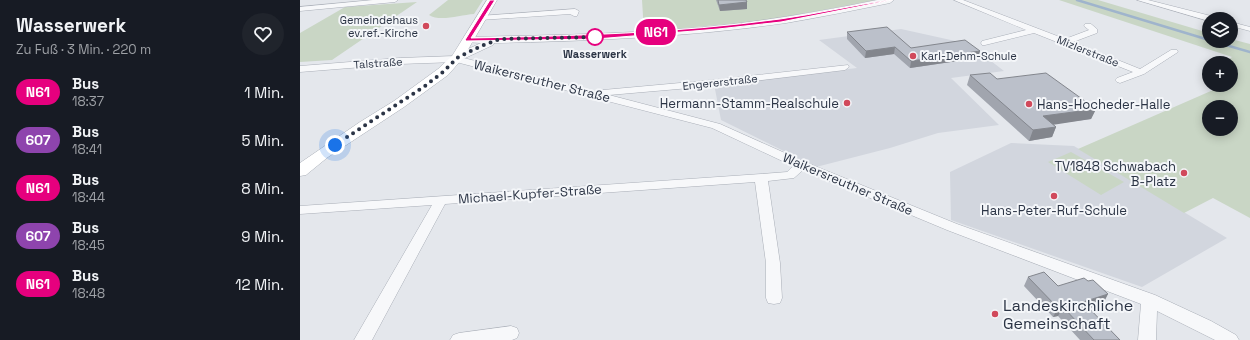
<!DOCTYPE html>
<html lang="de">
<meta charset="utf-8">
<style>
:root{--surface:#171b24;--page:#20242c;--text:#f1f3f6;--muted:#9ea1a6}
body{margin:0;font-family:"Space Grotesk",sans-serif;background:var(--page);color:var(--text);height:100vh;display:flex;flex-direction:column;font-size:15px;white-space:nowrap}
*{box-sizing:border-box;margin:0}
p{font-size:13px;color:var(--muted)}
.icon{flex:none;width:22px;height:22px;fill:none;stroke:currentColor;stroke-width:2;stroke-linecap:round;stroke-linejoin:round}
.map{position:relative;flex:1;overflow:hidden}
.sheet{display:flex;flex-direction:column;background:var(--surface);width:300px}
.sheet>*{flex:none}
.badge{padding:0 8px;border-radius:13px;font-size:14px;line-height:26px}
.tools{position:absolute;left:902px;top:12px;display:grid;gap:8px}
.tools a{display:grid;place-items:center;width:36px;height:36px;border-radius:50%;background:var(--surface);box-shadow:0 2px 10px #0003;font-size:20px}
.you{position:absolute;width:20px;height:20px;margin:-10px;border:3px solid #fff;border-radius:50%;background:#1a73e8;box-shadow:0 0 0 6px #1a73e833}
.map>.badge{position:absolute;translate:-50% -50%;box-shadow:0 0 0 2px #fff}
.round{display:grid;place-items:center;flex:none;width:42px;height:42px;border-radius:21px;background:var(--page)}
.overview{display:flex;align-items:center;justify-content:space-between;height:68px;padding:0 16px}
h1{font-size:19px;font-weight:700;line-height:30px}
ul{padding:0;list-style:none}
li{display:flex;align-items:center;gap:12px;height:48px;padding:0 16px}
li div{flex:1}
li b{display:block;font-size:15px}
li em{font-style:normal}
li .badge{min-width:44px;font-weight:700;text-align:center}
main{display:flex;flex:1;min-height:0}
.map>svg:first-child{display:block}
.built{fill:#d2d6de}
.green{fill:#c9d6c5;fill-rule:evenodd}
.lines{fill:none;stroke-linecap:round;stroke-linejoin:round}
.stream{stroke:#9fb4cc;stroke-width:2.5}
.minor-casing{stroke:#a9aeb7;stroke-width:1}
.tertiary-casing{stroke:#a9aeb7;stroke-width:1}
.secondary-casing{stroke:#a9aeb7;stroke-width:1}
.minor{fill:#f7f8fa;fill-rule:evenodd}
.tertiary{fill:#f7f8fa;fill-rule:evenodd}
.secondary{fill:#fff;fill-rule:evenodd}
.wall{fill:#a1a5ae}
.shaded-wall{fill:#83868d}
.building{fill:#bbc0ca;stroke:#83868d}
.line{fill:#e6007e;stroke:#fff}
.walk{stroke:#2b3445;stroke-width:4;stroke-dasharray:0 7.2}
.poi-dot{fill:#d1495b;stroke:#f4f6f9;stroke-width:1.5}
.stop-dot{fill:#fff;stroke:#e6007e;stroke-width:2}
.labels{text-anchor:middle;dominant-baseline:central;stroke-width:4;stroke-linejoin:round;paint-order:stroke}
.far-poi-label{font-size:11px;fill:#2b3445;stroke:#f4f6f9;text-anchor:end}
.far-street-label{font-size:11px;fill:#2b3445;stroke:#f4f6f9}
.far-stop-label{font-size:11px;font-weight:bold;fill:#2b3445;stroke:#f4f6f9}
.street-label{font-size:13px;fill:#2b3445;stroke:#f4f6f9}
.poi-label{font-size:13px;fill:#2b3445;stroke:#f4f6f9;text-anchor:end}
.near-poi-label{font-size:16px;fill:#2b3445;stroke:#f4f6f9;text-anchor:start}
</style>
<main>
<section class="sheet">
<div class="overview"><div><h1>Wasserwerk</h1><p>Zu Fuß · 3 Min. · 220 m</p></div><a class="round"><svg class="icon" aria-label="heart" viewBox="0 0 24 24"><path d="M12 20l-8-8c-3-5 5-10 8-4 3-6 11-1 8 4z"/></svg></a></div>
<ul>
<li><span class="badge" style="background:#e6007e;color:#fff">N61</span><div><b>Bus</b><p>18:37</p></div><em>1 Min.</em></li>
<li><span class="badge" style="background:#8e44ad;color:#fff">607</span><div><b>Bus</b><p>18:41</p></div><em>5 Min.</em></li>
<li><span class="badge" style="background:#e6007e;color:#fff">N61</span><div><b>Bus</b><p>18:44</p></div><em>8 Min.</em></li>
<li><span class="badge" style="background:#8e44ad;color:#fff">607</span><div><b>Bus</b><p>18:45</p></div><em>9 Min.</em></li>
<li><span class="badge" style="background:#e6007e;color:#fff">N61</span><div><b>Bus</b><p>18:48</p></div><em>12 Min.</em></li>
</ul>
</section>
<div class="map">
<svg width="950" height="340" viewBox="0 0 950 340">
<rect width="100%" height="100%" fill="#e4e7ec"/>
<!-- built -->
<path class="built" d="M601,29L669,44L704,71L651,78L699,125L638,133L590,148L516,167L421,120L414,84L557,68L519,40Z
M711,143L774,146L927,238L842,287L651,220L650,172Z"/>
<!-- green -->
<path class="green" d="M148,0H183L174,14C160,15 140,22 129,15Z
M342,0H576C539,7 502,14 465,20C425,25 384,28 344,32Z
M759,0H798L909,33V41H931V39L950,44V218L913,198L884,213L778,149L920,87L915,85H931V63H923L932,57ZM909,107H931V129H909Z
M117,2L32,60L0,62V33L45,7Z
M771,152L824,182L801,195L748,162Z"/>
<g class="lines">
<!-- stream -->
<path class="stream" d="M777,0L909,40
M912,41L950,52"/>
<!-- minor casing -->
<g class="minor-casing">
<path id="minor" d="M73,0H98L95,2L0,11V7Z
M654,0H663L765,39L789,30L784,26L785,24H791L797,29V33L773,42L840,69L871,50H877L878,52L844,74L820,83L817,82L815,80L817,78L833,72L734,33L685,45H682L681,43L682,41L726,30Z
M837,0H848L915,17L916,19H909V21Z
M275,9L279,11L277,16H274L270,14L180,20L176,18L180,16Z
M931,22L950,27V31L931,26Z
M156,56L298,93L303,90L413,80L548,65L549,67L545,70L413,86L309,95L420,124L505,162L657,224L855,295L911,321L936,335L939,340H915L857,311L856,340H838L841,304L647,230L503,170L494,178L468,181L480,263L482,298L480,303L474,304L468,303L466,298V263L455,182L145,204L72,340H54L132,205L0,214V206L461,174L487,172L493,166L412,128L156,62L100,64L0,72V66L100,58Z
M211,326L217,328L219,333L217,338L212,340H150L153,335L159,333Z"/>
</g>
<!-- tertiary casing -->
<g class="tertiary-casing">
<path id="tertiary" d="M577,0H594L590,3C555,10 521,17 486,23C389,37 291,41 194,43L193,45L161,60H153L152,58L153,56L181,43L164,42L163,40L168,37C257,35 346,34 434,24C482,18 529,10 577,0Z"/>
</g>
<!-- secondary casing -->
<g class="secondary-casing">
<path id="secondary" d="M187,0H197L163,58L148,75L104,107L28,157L6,175L0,176V163L60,122L94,101L138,69L152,56Z"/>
</g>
<!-- minor -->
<use href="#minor" class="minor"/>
<!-- tertiary -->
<use href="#tertiary" class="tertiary"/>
<!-- secondary -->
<use href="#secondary" class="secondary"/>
</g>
<!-- wall -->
<path class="wall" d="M416,0H446L447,2V9L420,11Z
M547,32L611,48L680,51L678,58L610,68L594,54L565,58L547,39Z
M670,75L697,79L796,109L791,119L753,124L756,127L752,137L729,141L667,85Z
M728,277L758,286L803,304L788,308L820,340H780L758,316L753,317L724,286Z"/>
<!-- shaded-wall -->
<path class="shaded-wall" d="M447,2V9L420,11L419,5Z
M595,47L594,54L565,58L566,51Z
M680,51L678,58L610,68L611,61Z
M796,109L791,119L739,127L743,116Z
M756,127L752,137L729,141L733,130Z
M808,294L803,304L778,312L783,302Z
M763,307L758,316L753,317L758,308Z"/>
<!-- building -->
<path class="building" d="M418,0H446L447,2L419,5Z
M587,27L611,48L665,40L680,51L611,61L595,47L566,51L547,32Z
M690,73L697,79L746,73L796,109L743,116L756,127L733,130L670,75Z
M744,272L758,286L784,278L788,281L793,280L808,294L783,302L820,340H794L763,307L758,308L728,277Z"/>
<!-- line -->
<path class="line" d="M190,0H195L171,38C275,36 377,33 480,19C517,14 553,5 590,0H592L481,22L418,29L296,39L166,41L165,40Z"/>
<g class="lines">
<!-- walk -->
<path class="walk" d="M35,145L125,86L143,72L157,58L181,46L200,39L295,37"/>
</g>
<!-- markers -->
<g class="poi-dot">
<circle cx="126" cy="26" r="4"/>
<circle cx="613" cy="56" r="4"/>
<circle cx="547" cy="103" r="4"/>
<circle cx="729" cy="104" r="4"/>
<circle cx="884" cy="173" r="4"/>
<circle cx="754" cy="196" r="4"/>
<circle cx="695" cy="314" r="4"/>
</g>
<circle class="stop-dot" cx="295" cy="37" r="8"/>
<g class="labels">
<!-- far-poi labels -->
<g class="far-poi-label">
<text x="118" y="20">Gemeindehaus<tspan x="118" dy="13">ev.ref.-Kirche</tspan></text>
<text x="621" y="56" text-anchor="start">Karl-Dehm-Schule</text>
</g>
<!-- far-street labels -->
<g class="far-street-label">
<text transform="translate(788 51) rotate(22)">Mizlerstraße</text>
<text transform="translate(78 63) rotate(-4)">Talstraße</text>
<text transform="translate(420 82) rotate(-6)">Engererstraße</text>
</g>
<!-- far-stop labels -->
<g class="far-stop-label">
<text x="295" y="54">Wasserwerk</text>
</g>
<!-- street labels -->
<g class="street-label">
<text transform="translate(242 81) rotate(14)">Waikersreuther Straße</text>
<text transform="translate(548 184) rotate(23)">Waikersreuther Straße</text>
<text transform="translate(230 194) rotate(-4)">Michael-Kupfer-Straße</text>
</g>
<!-- poi labels -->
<g class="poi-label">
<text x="539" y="103">Hermann-Stamm-Realschule</text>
<text x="737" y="104" text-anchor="start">Hans-Hocheder-Halle</text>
<text x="876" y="166">TV1848 Schwabach<tspan x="876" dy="15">B-Platz</tspan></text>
<text x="754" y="210" text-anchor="middle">Hans-Peter-Ruf-Schule</text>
</g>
<!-- near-poi labels -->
<g class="near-poi-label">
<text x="703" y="305">Landeskirchliche<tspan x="703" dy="18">Gemeinschaft</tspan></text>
</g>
</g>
</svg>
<div class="tools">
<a><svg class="icon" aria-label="layers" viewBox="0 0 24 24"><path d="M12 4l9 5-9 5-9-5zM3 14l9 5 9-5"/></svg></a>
<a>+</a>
<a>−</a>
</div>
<div class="you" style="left:35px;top:145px"></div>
<b class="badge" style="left:356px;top:32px;background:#e6007e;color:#fff">N61</b>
</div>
</main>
